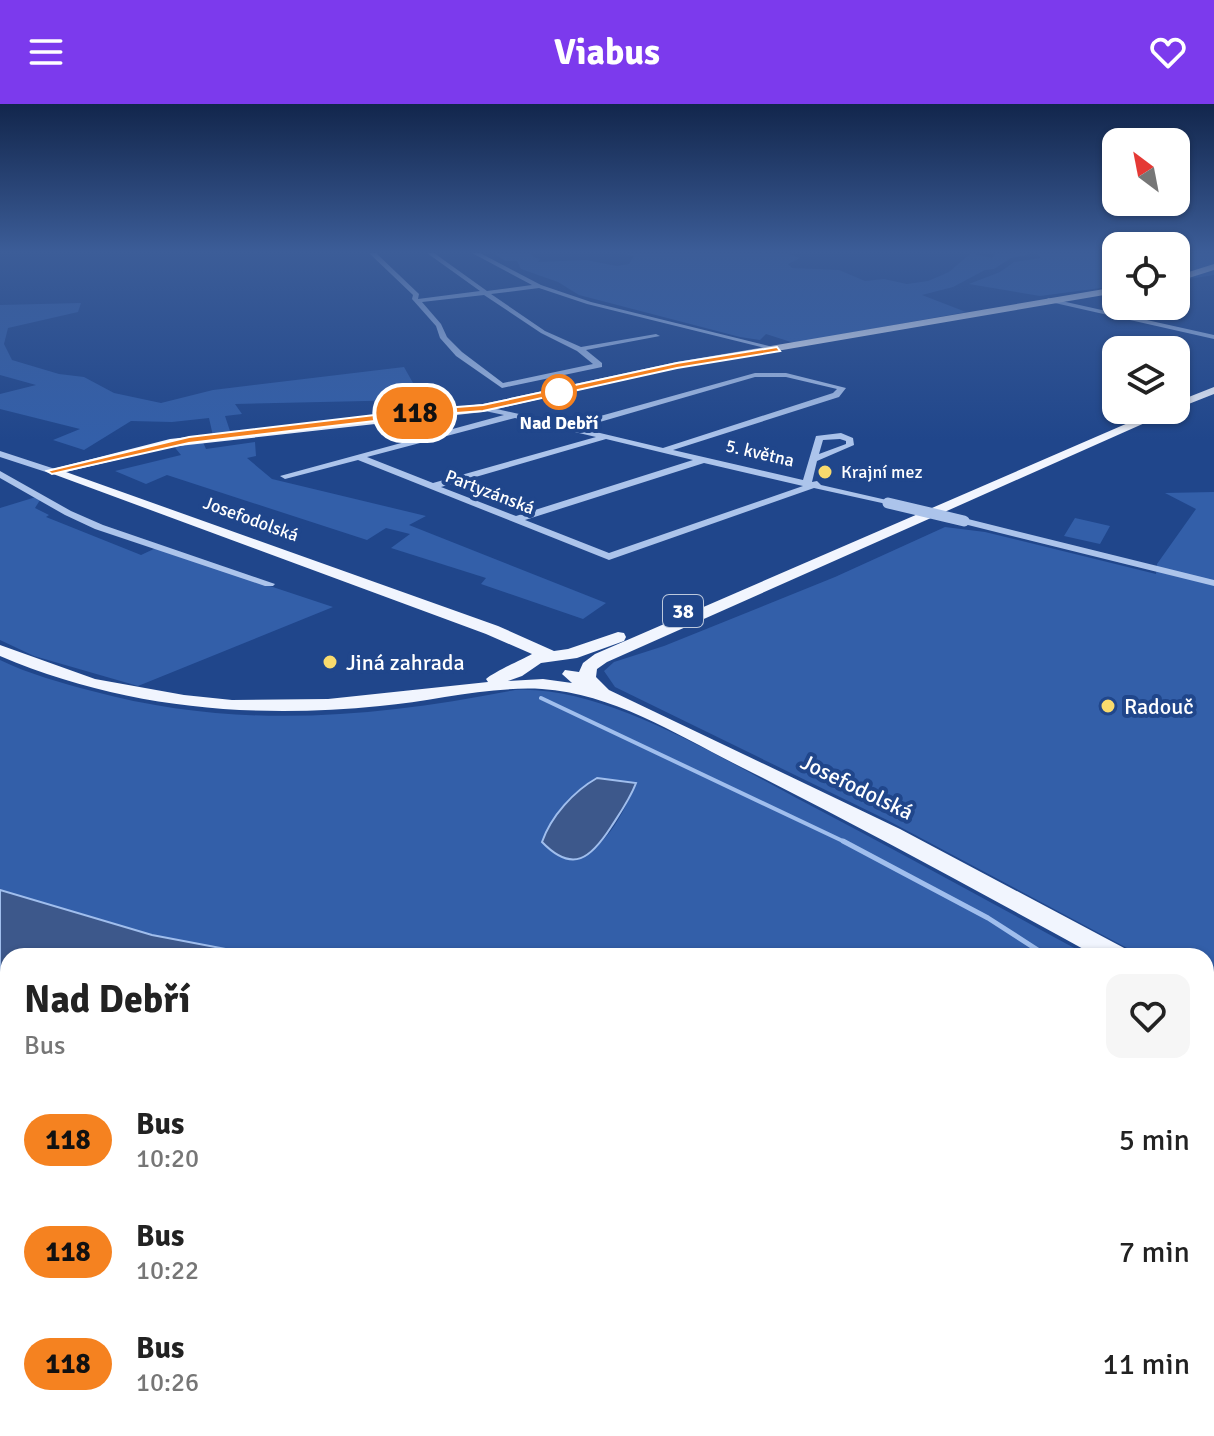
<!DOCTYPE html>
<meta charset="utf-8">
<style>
:root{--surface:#fff;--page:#f6f6f6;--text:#222;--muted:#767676;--accent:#7c3aed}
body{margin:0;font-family:Signika,sans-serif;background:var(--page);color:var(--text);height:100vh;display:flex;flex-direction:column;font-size:30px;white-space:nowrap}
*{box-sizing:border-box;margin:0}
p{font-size:26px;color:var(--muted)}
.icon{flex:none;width:44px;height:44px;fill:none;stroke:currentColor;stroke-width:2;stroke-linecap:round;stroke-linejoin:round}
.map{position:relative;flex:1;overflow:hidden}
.drawer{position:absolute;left:0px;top:844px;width:1214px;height:488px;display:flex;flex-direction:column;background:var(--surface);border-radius:24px 24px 0 0;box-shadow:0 2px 6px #0004}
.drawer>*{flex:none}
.badge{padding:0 16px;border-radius:26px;font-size:28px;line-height:52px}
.needle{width:52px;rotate:328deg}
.tools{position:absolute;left:1102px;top:24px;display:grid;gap:16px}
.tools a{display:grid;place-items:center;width:88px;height:88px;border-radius:16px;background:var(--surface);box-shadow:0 2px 6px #0004;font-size:40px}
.map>.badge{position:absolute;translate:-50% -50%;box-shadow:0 0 0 4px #fff}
.round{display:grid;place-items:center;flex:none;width:84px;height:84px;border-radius:16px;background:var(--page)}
.summary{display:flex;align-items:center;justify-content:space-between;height:136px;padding:0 24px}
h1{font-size:38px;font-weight:700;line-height:60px}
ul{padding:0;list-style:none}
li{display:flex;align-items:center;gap:24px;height:112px;padding:0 24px}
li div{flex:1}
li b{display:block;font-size:30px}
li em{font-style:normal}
li .badge{min-width:88px;font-weight:700;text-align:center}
header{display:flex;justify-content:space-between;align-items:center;height:104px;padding:0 24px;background:var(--accent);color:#fff;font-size:36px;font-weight:700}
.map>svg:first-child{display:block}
.green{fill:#335fa9;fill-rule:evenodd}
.water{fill:#3d588b;stroke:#a0beed;stroke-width:2}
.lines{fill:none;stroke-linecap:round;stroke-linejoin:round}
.stream-far1{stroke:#a0beed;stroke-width:4}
.stream{stroke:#a0beed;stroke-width:5}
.minor{fill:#acc4eb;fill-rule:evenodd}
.major{fill:#f1f5fe;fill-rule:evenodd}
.rail{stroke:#fff;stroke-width:6;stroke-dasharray:22 9;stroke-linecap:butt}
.minor-bridge{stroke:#acc4eb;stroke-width:11}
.line{fill:#f58220;stroke:#fff;stroke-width:2}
.stop-dot{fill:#fff;stroke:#f58220;stroke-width:4}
.poi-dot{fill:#f9db6d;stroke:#20468b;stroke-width:3}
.labels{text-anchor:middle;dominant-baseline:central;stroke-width:8;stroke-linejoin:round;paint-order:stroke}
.far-stop-label{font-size:18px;font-weight:bold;fill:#fff;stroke:#20468b}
.far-street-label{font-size:18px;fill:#fff;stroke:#20468b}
.far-poi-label{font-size:18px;fill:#fff;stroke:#20468b;text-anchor:start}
.shield{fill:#20468b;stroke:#bcc8dc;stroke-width:2}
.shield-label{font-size:20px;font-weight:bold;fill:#fff}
.poi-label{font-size:22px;fill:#fff;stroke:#20468b;text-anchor:start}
.street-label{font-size:22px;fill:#fff;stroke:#20468b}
</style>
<header><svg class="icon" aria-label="menu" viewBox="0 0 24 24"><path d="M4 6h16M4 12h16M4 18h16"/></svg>Viabus<svg class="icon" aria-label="heart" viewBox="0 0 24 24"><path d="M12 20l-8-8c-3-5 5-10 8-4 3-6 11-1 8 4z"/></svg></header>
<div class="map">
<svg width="1214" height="1332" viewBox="0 0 1214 1332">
<rect width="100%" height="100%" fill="#20468b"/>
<!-- green -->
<path class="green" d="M494,149H531L533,153L540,155L538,158L586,156L617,162L629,160L634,152L619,149H785L800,154L788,160L792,164L839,166L865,177L884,175L907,180L928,177L949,168L971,149L992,154L996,149L1031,150L1011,154L994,165L985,166L953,183L922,191L966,208L794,239L766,230L760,236L740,233L579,191L558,178L521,165L517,157H505Z
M1037,149H1116V182L1040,192L969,180L1000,168L1014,158L1041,154Z
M1176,149H1214V171L1176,177Z
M81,199L78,208L8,224L4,240L12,256L59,270L84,273L114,289L161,299L213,286L404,263L417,286L403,292L411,296L235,300L242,310L225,312L231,330L213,332L209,314L172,318L131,317L84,346L53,336L80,325L0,305V290L36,281L0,271V201Z
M202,336L206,345L255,338L256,352L247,354L272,375L426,412L409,421L606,499L583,515L481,480L486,474L391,444L410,430L386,424L367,436L167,371L146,380L115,367L181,351L172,340Z
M1214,388V890L1206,886V852H1142L887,716L615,583L604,567L614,558L664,542L835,473L945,423L985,428L1156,470L1157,460L1196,405L1165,389Z
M36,393L40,396L35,404L49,411L46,413L141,451L156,444L333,503L138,582L34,552L0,536V404Z
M1075,414L1110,422L1100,440L1064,432Z
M0,556C29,570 61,579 92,587C236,626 371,614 515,586C607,581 725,657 806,699C901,749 995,801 1089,852H263L152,831L0,786ZM597,674L635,679C626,708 600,754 568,756Z
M1206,915L1214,920V1039L1206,1040Z
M1206,1168L1214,1172V1250L1206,1245Z
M8,1175V1324H142L146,1332H0V1178Z
M235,1324H1019V1332H239Z"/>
<!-- water -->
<path class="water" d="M597,674L636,679C630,695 620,709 611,723C591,754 573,770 542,738C551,712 574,687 597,674Z
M0,786L152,831L263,852H8V874L0,872Z
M1214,1039V1128L1206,1126V1040Z"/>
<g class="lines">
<!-- stream-far1 -->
<path class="stream-far1" d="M541,594L847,739"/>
<!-- stream -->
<path class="stream" d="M843,737L988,814L1047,852
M1206,930L1214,933"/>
<!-- minor -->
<path class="minor" d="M369,149H376L419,190L418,195L480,187L427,149H434L487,187L532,181L472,149H480L541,181L591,198L781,245L777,247L587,200L539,184L491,190L545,227L581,243L656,230L660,232L586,246L602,259V263L502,284L456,252L440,234L436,222L412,195L413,191ZM484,191L541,229L577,247L593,260L503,279L462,248L447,233L441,220L422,198Z
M1048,194L1214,231V235L1046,197Z
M755,269H786L846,284L839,293L673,346L803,376L816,332L841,329L853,334L854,341L817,357L812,378L817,377L821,381L891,397V401L814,384L609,456L358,356L285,375L280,372L504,311L480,306V302H483L568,321ZM755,273H786L837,285L833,289L663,344L579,324ZM515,314L596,333L433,379L367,353ZM606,335L693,356L516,412L441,383ZM840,335L846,337V340L819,350L823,336ZM704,359L803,382L609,449L525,416Z
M0,347L55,365L57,367L49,369L0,353Z
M0,367L71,407L103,421L275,480L273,482H265L95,425L65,411L0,374Z
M964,414L1214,476V482L960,419V415Z
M0,966L8,967V983L0,982Z
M0,1107L8,1109V1135L0,1132Z
M1206,1148L1214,1151V1173L1206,1170Z
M139,1324H164L167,1332H142Z"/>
<!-- major -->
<path class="major" d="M1214,160V166L1176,178V172Z
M1116,183V189L677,264L483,308L170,343L66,368L498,522L554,547L568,545L618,528L624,529L626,533L624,537L577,554L541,559L522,572L508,577L543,575L572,579L562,570L565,566L579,568L583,559L595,550L1158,306H1174L607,558L597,565L596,573L609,586L900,725L1126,845L1129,852H1096C979,788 863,724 743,664C679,632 615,590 542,585C490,582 433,597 380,602C249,615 122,604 0,552V541L95,575L184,591L232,596L328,595L488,578L486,575C494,568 521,556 532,550L486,530L45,367L170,335L483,300L677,258Z
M1214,283V290L1176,305V298Z
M1206,890L1214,892V914L1206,912Z"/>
<!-- rail -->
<path class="rail" d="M0,1088L8,1095
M198,1324L203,1332"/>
<!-- minor-bridge -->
<path class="minor-bridge" d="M888,399L964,417"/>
</g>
<!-- sky -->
<linearGradient id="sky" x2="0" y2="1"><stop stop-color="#12264c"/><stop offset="0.44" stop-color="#3c5d98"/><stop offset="1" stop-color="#3c5d98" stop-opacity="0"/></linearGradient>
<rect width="1214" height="336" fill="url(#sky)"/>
<!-- line -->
<path class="line" d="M777,243L780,247L677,264L483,307L417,312L189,339L52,370L47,367L189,333L417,306L483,301L677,259Z"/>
<!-- markers -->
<circle class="stop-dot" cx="559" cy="288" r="16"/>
<g class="poi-dot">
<circle cx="825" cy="368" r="8"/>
<circle cx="330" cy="558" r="8"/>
<circle cx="1108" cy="602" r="8"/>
</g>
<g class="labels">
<!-- far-stop labels -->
<g class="far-stop-label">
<text x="559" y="319">Nad Debří</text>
</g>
<!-- far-street labels -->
<g class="far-street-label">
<text transform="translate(760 349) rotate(13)">5. května</text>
<text transform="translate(490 388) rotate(21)">Partyzánská</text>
<text transform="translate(251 415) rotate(20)">Josefodolská</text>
</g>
<!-- far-poi labels -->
<g class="far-poi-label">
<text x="841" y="368">Krajní mez</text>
</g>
<!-- shield labels -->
<rect class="shield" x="663" y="491" width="40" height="32" rx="6"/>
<g class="shield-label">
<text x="683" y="507">38</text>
</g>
<!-- poi labels -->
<g class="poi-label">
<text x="346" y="558">Jiná zahrada</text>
<text x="1124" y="602">Radouč</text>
</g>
<!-- street labels -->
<g class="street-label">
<text transform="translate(857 683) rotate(26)">Josefodolská</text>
</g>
</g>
</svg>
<div class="tools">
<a><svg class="needle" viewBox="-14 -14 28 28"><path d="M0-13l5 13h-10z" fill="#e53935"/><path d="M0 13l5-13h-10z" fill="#767676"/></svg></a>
<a><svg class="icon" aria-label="locate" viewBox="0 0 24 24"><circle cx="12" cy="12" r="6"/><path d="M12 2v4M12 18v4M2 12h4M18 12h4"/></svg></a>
<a><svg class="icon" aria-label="layers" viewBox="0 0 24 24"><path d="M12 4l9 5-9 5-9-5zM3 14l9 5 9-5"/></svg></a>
</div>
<b class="badge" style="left:415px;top:309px;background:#f58220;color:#111">118</b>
<section class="drawer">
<div class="summary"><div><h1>Nad Debří</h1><p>Bus</p></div><a class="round"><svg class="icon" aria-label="heart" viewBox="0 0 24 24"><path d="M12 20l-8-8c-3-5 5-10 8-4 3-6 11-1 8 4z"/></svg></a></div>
<ul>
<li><span class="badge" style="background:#f58220;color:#111">118</span><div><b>Bus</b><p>10:20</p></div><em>5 min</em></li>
<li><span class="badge" style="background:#f58220;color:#111">118</span><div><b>Bus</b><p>10:22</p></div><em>7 min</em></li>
<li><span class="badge" style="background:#f58220;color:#111">118</span><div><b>Bus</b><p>10:26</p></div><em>11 min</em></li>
</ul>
</section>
</div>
